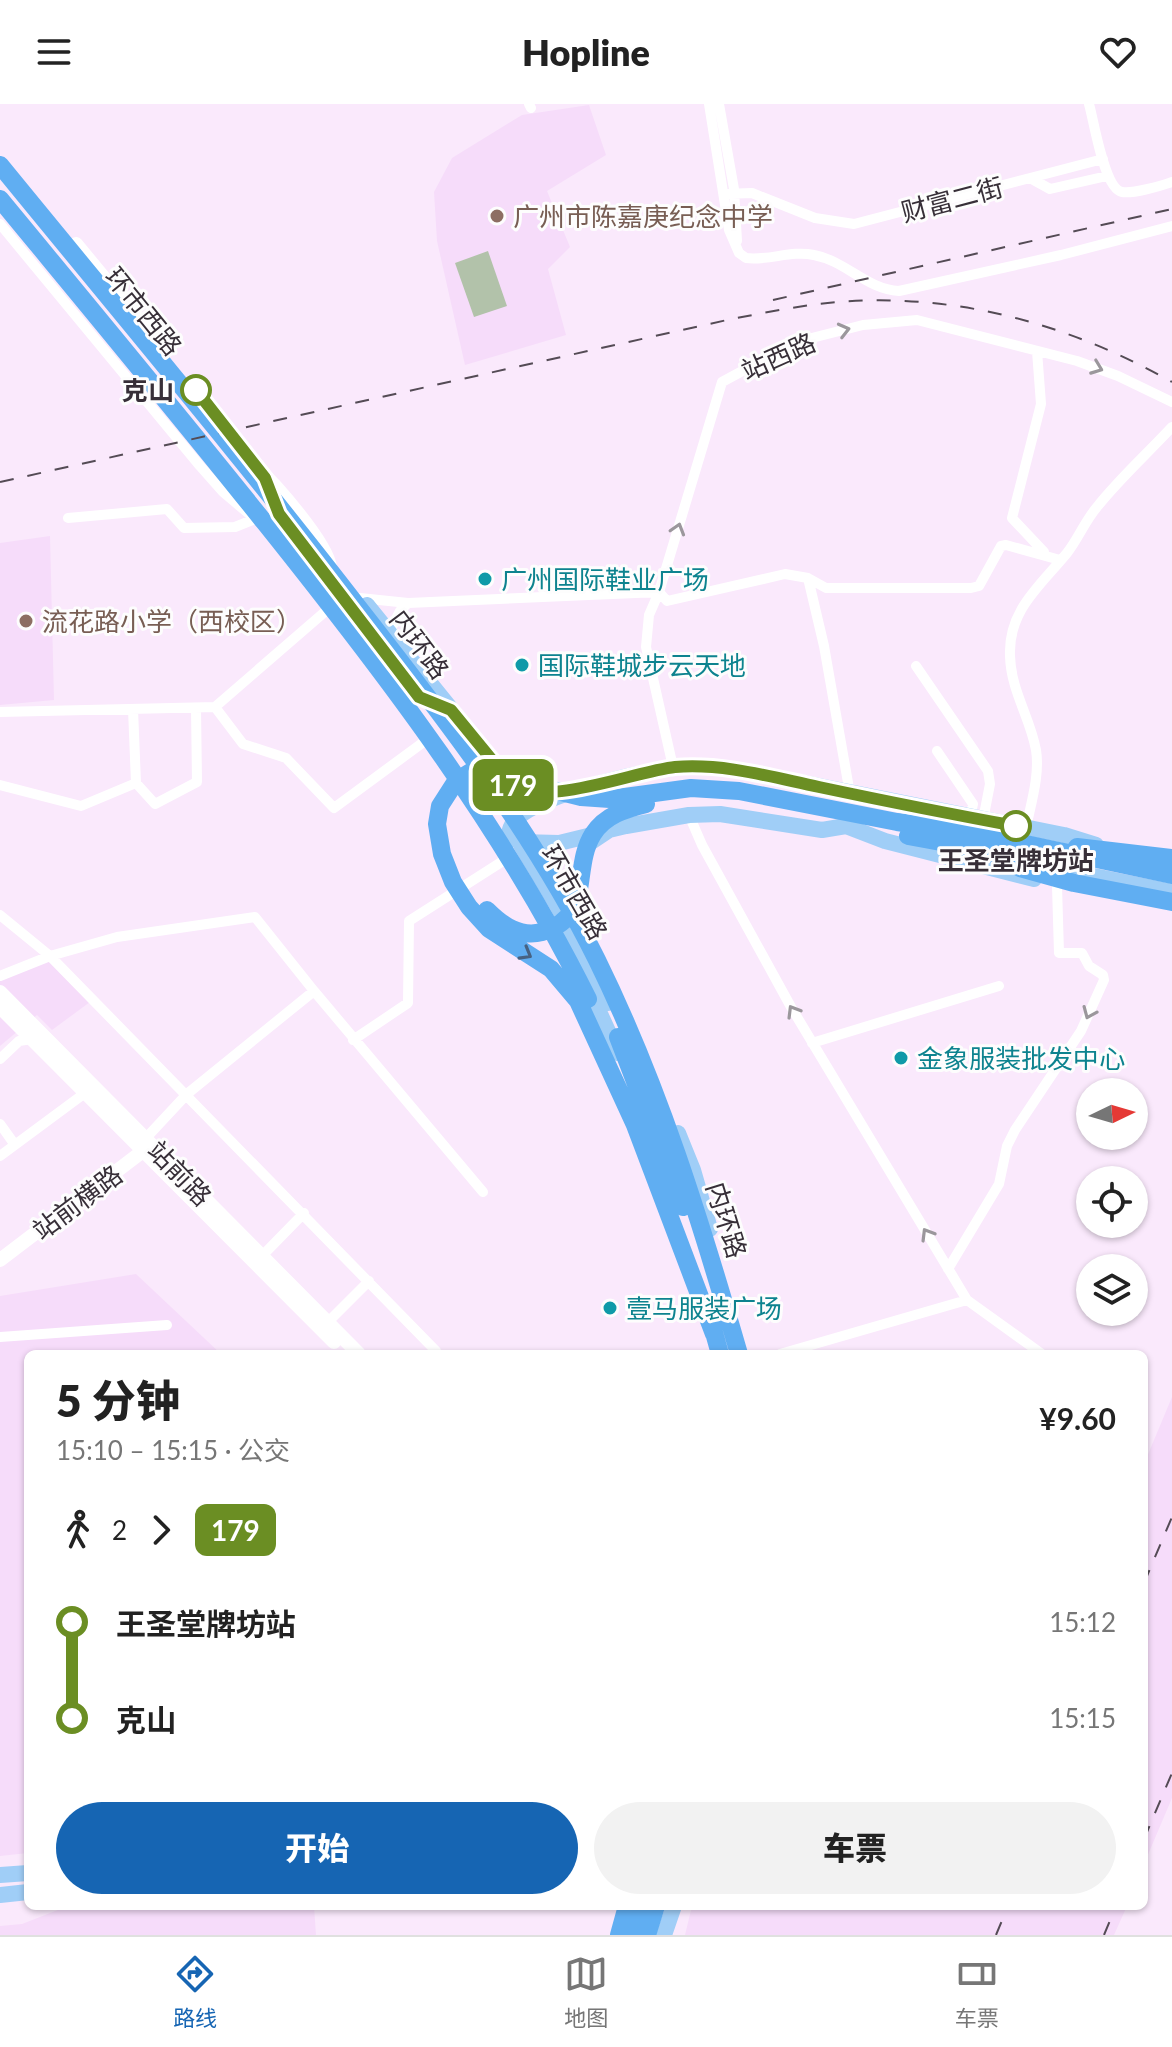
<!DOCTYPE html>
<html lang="zh">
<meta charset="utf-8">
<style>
:root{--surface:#fff;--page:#f2f2f2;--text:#222;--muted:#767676;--line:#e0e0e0;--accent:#1665b3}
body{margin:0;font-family:Lato,"Noto Sans SC",sans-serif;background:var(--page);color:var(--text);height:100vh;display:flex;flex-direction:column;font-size:30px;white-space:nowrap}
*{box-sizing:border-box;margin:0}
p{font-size:26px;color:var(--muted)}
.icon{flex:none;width:44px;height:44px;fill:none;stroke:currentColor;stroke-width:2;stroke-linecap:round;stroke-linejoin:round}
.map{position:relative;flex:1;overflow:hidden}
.sheet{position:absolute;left:24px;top:1246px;width:1124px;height:560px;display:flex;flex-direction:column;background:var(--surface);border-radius:12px;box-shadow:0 2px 6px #0004}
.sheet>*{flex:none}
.badge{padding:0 16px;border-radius:12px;font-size:28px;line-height:52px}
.needle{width:52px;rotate:85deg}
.tools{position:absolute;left:1076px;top:974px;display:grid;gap:16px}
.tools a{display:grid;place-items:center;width:72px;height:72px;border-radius:50%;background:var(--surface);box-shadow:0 2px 6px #0004;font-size:40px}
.map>.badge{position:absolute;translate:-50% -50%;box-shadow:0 0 0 4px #fff}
.legs{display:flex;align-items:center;gap:12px;height:88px;padding:0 32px;font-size:26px}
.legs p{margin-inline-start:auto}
.overview{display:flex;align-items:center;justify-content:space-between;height:136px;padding:0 32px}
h1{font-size:44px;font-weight:800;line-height:60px}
.primary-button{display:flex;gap:16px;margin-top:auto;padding:16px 32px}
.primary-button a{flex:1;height:92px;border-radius:48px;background:var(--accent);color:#fff;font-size:32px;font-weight:800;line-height:92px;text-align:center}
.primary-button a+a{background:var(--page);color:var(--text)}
ul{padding:0 32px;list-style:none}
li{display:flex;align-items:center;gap:28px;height:96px;font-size:30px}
li i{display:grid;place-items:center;width:12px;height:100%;margin:0 10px;background:currentColor}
li i::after{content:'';width:20px;height:20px;margin:-10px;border:6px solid;border-radius:50%;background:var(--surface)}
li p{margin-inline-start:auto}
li:first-child i{background:linear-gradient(#0000 50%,currentColor 0)}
li:last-child i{background:linear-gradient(currentColor 50%,#0000 0)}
header{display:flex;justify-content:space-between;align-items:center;height:104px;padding:0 32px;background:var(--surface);font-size:36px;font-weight:800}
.menu{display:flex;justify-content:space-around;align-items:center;height:112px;border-top:2px solid var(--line);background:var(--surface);font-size:22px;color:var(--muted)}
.menu a{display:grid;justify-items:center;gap:4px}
.menu .active{color:var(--accent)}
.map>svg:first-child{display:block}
.built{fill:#f6dcfa}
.grass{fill:#b2c2aa}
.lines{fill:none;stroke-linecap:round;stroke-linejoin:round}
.street{stroke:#fff;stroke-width:10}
.secondary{stroke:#fff;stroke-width:14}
.primary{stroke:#a0cef7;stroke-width:16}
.highway{stroke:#60aef2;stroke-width:18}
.rail{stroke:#544b55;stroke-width:2;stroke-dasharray:14 14;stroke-linecap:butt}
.oneway{stroke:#9b979c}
.oneway2{stroke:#476282}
.line-1-casing{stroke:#fff;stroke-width:18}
.line-1{stroke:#6b8e23;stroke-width:12}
.education-dot{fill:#8d6e63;stroke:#fdfdfd;stroke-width:3}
.stop-1-dot{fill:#fff;stroke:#6b8e23;stroke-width:4}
.culture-dot{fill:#0f9aa8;stroke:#fdfdfd;stroke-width:3}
.labels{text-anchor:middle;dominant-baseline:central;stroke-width:6;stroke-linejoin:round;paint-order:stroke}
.street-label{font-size:26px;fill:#372f38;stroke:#fdfdfd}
.education-label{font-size:26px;fill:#785e54;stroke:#fdfdfd;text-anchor:start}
.stop-label{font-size:26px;font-weight:bold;fill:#372f38;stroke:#fdfdfd;text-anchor:end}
.culture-label{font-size:26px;fill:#0d838f;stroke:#fdfdfd;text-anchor:start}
</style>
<header><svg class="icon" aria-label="menu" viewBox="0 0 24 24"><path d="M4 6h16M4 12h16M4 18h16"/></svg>Hopline<svg class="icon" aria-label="heart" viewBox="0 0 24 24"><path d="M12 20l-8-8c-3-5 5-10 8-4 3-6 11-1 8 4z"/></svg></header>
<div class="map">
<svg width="1172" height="1831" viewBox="0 0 1172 1831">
<rect width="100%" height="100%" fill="#fae9fc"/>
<!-- built -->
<path class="built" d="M589,1L606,51L547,87L570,143L548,165L566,231L465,261L437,137L434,88L452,54L522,11Z
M50,432L54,596L0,601V439Z
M49,856L90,898L52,926L37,911L0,942V877Z
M136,1170L221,1250H28V1749L0,1752V1192Z
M1172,1293V1694L1144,1760V1360Z
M68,1802H314L316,1831H0V1822L22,1820Z
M692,1802H1127L1114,1831H685Z"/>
<!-- grass -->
<path class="grass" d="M488,147L507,202L474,213L455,159Z"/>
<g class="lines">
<!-- street -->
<path class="street" d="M529,0L531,4
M709,0L729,126L739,149L746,154C769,157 791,146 814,151C846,157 866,185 899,187L1061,151L1172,122
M719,0L734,85L737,137
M1089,0C1094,17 1104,85 1122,88C1132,90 1161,82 1172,78
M1030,74L1103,55
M724,90L752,89L815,114L854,120L1030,74L1050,85L1107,72
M0,120L200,362L223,388L255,415L235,423L184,424L167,405L68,414
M1037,247L1041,300L1012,414L1044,448
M256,360C276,378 329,438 332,463
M808,474L824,542L850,690
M360,494L408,499L659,488L667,497L785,470L808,474L826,484H971L979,482L1001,442L1006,441L1060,456
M390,527L400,507L408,499
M916,562L988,667L990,680L983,716
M215,603L327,506
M0,608L215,603L243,640L286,654L334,704L425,637
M937,647L973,700L970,714
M673,663L646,543L649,511L659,488L722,278L796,238L863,221L917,216L1077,257L1118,272L1172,298
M136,679L155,700L197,678L196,604
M0,681L81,702L136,679L133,605
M689,711L702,741L791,903L967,1196L1042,1250
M1026,724C1031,699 1040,671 1036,646C1030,613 1011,587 1010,552C1008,506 1040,482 1067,449C1078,435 1085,417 1097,403C1120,374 1147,350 1172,323
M0,811L50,852L117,833L255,813L314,887
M0,872L50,852L436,1247
M353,936L408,899L409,817L503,757
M812,939L999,882
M0,955L19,937L32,935L35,932
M0,1020L15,1041
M146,1034L187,990L314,887L483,1088
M0,1052L85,989
M262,1152L304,1109
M948,1165L999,1080L1007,1042L1015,1026L1081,927L1104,876L1103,871L1089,862L1082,849H1059L1057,782
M328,1218L369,1177
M0,1233L167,1221
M780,1250L967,1196"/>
<!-- secondary -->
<path class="secondary" d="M76,140L162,244
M0,888L359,1250
M0,903L334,1238
M0,1156L143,1047L145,1039"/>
<!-- primary -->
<path class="primary" d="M367,501L510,678L524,687H552
M507,738C509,730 510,721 516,715C542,690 654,663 692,662C715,662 737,666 759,670L1064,731L1096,741
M520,738L559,739L600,729
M588,740L609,726L626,722L689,711L720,710L822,726L846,722L885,737L1034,775
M521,741L558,803L608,899
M1040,761L1172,788
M591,890L618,949
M678,1029L693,1066L710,1125
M0,1771L28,1769
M0,1791L28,1788
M664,1831L674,1802"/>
<!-- highway -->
<path class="highway" d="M0,61C120,208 242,353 358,503C445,614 534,729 597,856C659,982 700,1115 739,1250
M0,95C89,203 178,310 265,419C385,569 503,723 588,895
M908,732L1055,759
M1077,743L1172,754
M1020,764L1074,779L1172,798
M487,806C502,821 520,834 542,828C594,813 571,765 593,730C605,711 626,705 646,700
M618,933L683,1103
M711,1218L720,1250
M714,1230L635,1021L578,897L551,865L489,825L469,803L453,778L442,750L437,720L440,702L456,677L474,666L490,664L516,670L545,684L581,693L610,695L691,684L739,687L897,718L974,729L1172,771
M619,1831L627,1802
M632,1831L641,1802
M647,1831L656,1802"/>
<!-- rail -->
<path class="rail" d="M773,196L1172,105
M0,378L727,216C757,210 788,204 818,200C943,185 1064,217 1172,278
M1144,1479L1172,1413
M1144,1735L1172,1669
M996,1831L1008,1802
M1104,1831L1116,1802"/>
</g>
<!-- one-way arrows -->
<defs><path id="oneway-chevron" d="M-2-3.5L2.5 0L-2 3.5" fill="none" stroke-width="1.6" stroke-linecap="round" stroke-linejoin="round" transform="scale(2)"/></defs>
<g class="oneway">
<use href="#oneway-chevron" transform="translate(844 226) rotate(-14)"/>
<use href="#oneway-chevron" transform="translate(1097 264) rotate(21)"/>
<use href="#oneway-chevron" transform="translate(678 425) rotate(-73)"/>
<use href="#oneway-chevron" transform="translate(793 907) rotate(-121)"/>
<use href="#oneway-chevron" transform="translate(1089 909) rotate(113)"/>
<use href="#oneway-chevron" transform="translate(927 1130) rotate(-121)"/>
</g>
<use class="oneway2" href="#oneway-chevron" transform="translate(526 850) rotate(30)"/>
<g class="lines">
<!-- line-1 casing -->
<g class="line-1-casing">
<path id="line-1" d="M196,286L265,374L279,410L419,593L451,606L510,678C541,706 635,667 675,663C724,659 771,673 819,683C885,697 950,710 1016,722"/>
</g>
<!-- line-1 -->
<use href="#line-1" class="line-1"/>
</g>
<!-- markers -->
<g class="education-dot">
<circle cx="497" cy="112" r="8"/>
<circle cx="26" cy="517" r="8"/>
</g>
<g class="stop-1-dot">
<circle cx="196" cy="286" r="14"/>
<circle cx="1016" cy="722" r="14"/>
</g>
<g class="culture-dot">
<circle cx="485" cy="475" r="8"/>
<circle cx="522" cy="561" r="8"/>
<circle cx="901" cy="954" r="8"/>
<circle cx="610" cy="1204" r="8"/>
</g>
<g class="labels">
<!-- street labels -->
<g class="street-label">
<text transform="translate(952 95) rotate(-15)">财富二街</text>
<text transform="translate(144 207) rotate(51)">环市西路</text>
<text transform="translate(778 252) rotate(-24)">站西路</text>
<text transform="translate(420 540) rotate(53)">内环路</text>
<text transform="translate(575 788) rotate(60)">环市西路</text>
<text transform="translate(180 1069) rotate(46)">站前路</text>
<text transform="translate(77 1098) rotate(-37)">站前横路</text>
<text transform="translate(727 1116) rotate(73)">内环路</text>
</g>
<!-- education labels -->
<g class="education-label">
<text x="513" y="112">广州市陈嘉庚纪念中学</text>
<text x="42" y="517">流花路小学（西校区）</text>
</g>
<!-- stop labels -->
<g class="stop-label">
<text x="174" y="286">克山</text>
<text x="1016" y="756" text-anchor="middle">王圣堂牌坊站</text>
</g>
<!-- culture labels -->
<g class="culture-label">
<text x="501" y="475">广州国际鞋业广场</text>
<text x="538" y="561">国际鞋城步云天地</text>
<text x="917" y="954">金象服装批发中心</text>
<text x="626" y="1204">壹马服装广场</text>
</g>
</g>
</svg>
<div class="tools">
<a><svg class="needle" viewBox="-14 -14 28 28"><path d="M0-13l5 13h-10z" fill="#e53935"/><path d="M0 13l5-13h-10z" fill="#767676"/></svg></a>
<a><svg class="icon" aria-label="locate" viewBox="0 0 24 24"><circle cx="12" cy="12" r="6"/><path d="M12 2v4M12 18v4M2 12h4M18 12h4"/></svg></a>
<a><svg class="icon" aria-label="layers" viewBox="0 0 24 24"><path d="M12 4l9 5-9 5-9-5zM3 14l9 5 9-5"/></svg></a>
</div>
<b class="badge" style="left:513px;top:681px;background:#6b8e23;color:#fff">179</b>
<section class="sheet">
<div class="overview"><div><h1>5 分钟</h1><p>15:10 – 15:15 · 公交</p></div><b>¥9.60</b></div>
<div class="legs"><svg class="icon" aria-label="walk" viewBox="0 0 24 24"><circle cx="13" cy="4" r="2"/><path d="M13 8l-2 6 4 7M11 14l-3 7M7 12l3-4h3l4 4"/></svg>2<svg class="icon" aria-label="forward" viewBox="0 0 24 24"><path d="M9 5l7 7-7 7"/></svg><b class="badge" style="background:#6b8e23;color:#fff">179</b></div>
<ul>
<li><i style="color:#6b8e23"></i><b>王圣堂牌坊站</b><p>15:12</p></li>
<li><i style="color:#6b8e23"></i><b>克山</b><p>15:15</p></li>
</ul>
<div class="primary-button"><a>开始</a><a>车票</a></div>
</section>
</div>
<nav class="menu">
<a class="active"><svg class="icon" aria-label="directions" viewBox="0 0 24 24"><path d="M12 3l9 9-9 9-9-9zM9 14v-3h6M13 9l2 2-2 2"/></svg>路线</a>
<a><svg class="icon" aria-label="map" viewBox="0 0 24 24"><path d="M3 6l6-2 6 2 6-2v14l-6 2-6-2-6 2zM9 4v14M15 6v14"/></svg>地图</a>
<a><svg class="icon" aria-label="tickets" viewBox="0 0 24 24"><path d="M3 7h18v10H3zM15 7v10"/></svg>车票</a>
</nav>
